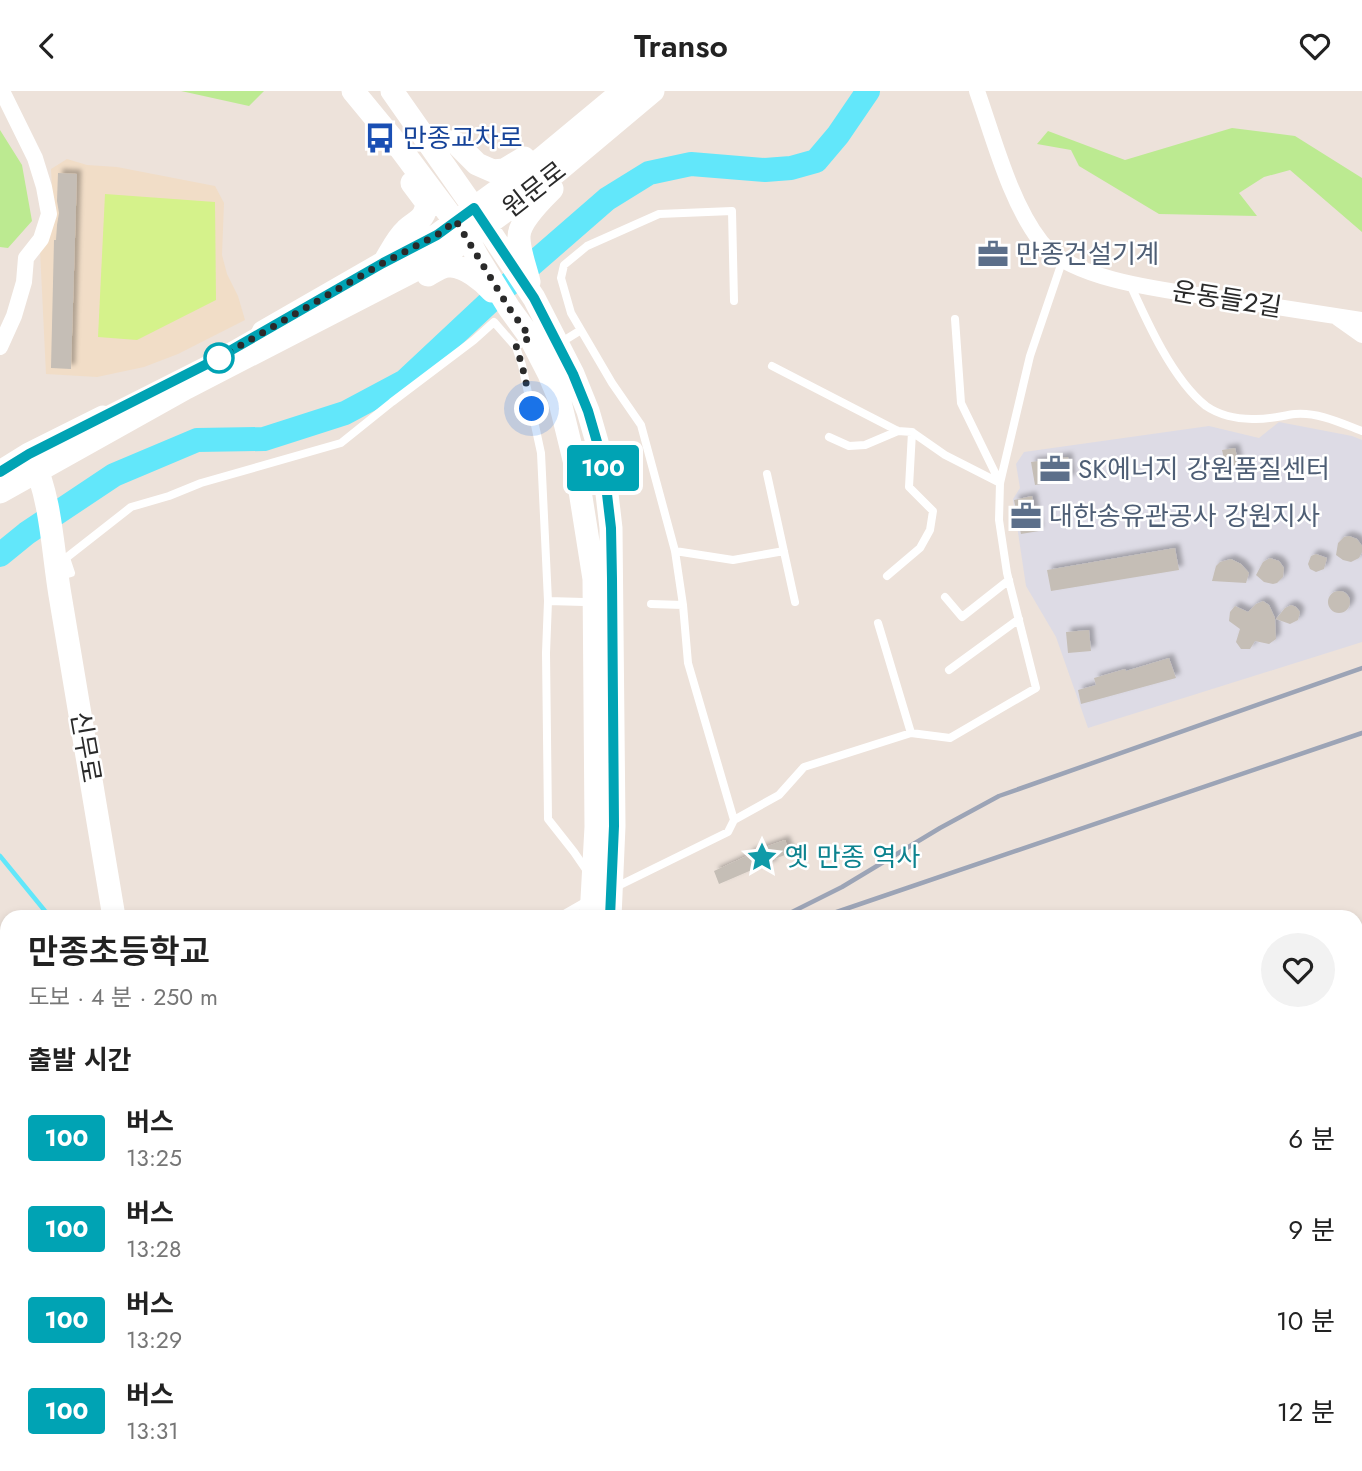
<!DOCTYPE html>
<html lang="ko">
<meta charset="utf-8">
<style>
:root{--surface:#fff;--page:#f2f2f2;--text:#222;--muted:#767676}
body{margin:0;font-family:Jost,"Noto Sans KR",sans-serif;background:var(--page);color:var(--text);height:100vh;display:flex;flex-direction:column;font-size:26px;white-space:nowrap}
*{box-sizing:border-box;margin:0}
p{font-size:23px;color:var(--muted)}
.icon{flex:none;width:38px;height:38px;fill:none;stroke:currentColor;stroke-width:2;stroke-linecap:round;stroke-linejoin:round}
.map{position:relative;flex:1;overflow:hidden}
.panel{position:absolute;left:0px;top:819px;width:1363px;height:562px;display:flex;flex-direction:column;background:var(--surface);border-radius:21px 21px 0 0;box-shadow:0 4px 10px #0003}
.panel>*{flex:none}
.badge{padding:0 14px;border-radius:5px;font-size:24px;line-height:46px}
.you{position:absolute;width:35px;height:35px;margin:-18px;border:5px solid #fff;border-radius:50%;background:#1a73e8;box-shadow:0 0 0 10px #1a73e833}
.map>.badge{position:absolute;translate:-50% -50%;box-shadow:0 0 0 4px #fff}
h2{padding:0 28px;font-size:26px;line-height:63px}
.round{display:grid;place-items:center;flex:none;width:74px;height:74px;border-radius:37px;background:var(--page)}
.summary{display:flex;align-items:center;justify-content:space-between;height:119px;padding:0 28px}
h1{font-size:33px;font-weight:600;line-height:52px}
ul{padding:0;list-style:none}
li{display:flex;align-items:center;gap:21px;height:91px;padding:0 28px}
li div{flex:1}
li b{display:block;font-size:26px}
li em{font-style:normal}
li .badge{min-width:77px;font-weight:700;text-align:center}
header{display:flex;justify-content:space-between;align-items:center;height:91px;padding:0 28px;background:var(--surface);font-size:32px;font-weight:600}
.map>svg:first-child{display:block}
.industrial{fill:#dddbe5}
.education{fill:#f1ddc7}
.green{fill:#bcea91}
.pitch{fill:#d5f28b}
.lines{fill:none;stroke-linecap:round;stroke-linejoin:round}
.stream{stroke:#62e7fa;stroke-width:4.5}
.river{stroke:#62e7fa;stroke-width:24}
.building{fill:#c5beb6;filter:url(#shadow)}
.lane{stroke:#fff;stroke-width:8}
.street{stroke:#fff;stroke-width:16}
.secondary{stroke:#fff;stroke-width:23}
.highway{stroke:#ff8553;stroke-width:30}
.rail{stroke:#9ca4b6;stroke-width:4.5}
.line-casing{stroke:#fff;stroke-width:16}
.line{stroke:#00a3b4;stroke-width:10}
.walk{stroke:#2a2a2a;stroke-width:7;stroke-dasharray:0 12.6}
.stop-dot{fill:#fff;stroke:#00a3b4;stroke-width:3.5}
.labels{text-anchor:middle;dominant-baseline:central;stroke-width:5;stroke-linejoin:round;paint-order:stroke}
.transit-label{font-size:26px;fill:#164399;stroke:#fff;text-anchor:start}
.street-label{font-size:26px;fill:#2a2a2a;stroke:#fff}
.service-label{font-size:26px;fill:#4e5e75;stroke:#fff;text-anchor:start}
.culture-label{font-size:26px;fill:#0d838f;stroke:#fff;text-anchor:start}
</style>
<header><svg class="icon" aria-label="back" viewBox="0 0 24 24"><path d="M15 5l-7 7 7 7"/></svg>Transo<svg class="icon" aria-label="heart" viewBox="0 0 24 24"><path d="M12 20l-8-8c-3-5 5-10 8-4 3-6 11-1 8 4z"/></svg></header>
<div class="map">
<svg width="1362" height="1380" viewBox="0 0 1362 1380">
<defs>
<filter id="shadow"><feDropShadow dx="4.5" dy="-4.5" stdDeviation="2" flood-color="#0004"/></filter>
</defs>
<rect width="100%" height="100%" fill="#ede2da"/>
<!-- industrial -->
<path class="industrial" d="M1279,331L1352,345L1362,349V551L1088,637L1056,546L1026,495L1013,408L1020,397L1016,373L1024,361L1209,335L1259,347Z"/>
<!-- education -->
<path class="education" d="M67,68L87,74L117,76L215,95L224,112L222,164L227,183L238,205L245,229L178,263L144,276L97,286L46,283L40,159L53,116L51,78Z"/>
<!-- green -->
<path class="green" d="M181,0H264L249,15Z
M1232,37L1295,45L1362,87V141L1290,79L1264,86L1239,102L1257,125L1159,123L1079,75L1071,59L1037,53L1048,40L1125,69Z
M0,39L22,74L32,130L8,157L0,156Z
M535,1374H1218L1225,1380H532Z"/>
<!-- pitch -->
<path class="pitch" d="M105,103L215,111L216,209L137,249L98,246Z"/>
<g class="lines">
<!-- stream -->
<path class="stream" d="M0,765L45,820L53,826
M0,1223L7,1208"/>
<!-- river -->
<path class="river" d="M0,464L27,442L114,384L197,349L264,348L345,322L405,290L499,202L607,108L649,82L691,73L765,79L791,77L816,70L838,44L868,0"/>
</g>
<!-- building -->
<path class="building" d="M58,82L77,83L71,278L51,277L54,149H56L57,134L59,122L57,110Z
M1235,357L1239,374L1226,376L1222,359Z
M1068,366L1071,388L1035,394L1031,371Z
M1032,405L1039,440L1021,443L1014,409Z
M1349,445L1357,448L1362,455V461L1359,467L1351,471L1343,469L1336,464L1338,452L1344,446Z
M1175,457L1179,479L1051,500L1047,479Z
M1316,463L1327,467L1324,478L1316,481L1310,478L1308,473L1311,465Z
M1270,467L1279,470L1284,477L1283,486L1277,492L1273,493L1264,491L1256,484L1263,471Z
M1231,468L1241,473L1249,482L1246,492L1212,490L1216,475L1220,471Z
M1328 511a11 11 0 1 1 22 0a11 11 0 1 1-22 0Z
M1263,510L1269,514L1275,527L1276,548L1269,553L1255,550L1250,558H1241L1236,551L1240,538L1229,530L1230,521L1235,515L1248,521L1256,513Z
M1291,514L1296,516L1300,521L1298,529L1290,533L1276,528L1285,517Z
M1089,539L1091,560L1068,562L1066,541Z
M1169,567L1176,587L1081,613L1078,599L1096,594L1094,587L1125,578L1126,580Z
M785,749L790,762L772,769L773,773L755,780L754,778L719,793L714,780L749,764L748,762Z"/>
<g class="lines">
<!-- lane -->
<path class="lane" d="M1130,193C1147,231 1173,289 1206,315C1219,324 1237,328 1252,328C1267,329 1280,325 1295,323C1318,321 1341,332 1362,340
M955,228L961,312L1000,392
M527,248L516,256L522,274L541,362L548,510L546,562L548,728L574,761L587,780
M560,252L581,239
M772,275L898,340L912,341L945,364L1000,392
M829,346L849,355L865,354L898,340
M767,383L795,511
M675,460L733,469L784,460
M61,485L71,482L66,467L131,416L169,405L201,392L341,352L392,311L474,249L494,231L516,256
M887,485L920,457L930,439L933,420L909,396L912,341
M945,506L962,526L1009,489
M548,510L584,511
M651,513L683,514
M878,532L911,642L950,647L1036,597L1007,482L999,429L1000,392L1030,265L1063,168
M949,579L1019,528
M734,729L688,572L683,514L675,460L641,334L612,292L571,222L561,187L564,174L587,155L659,123L732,120L734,210
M614,797L728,741L734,729L779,704L804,676L911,642
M559,826L587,810"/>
<!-- street -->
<path class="street" d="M977,0C994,48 1010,111 1041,151C1073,192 1182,201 1231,209C1275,216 1318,222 1362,229
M1338,227L1362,244
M0,256L14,225L24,191L26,167L41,148L49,123L44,96L35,67L2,0
M1356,934L1362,925
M1356,983L1362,989
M1356,1239L1362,1237
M0,1328L7,1330
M153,1374L174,1380"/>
<!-- secondary -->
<path class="secondary" d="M353,0L400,57L468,148L477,165L509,217L530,246L549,283L559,307L577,381L594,488L596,736L591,826
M392,0L474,117L534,207L573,283L588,320L597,351L605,386L611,437L614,735L610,826
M424,46L456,52L477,73L493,80L504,79L524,67
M385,170C391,160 397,147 406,139C417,128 424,131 427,112L412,92
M428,184C435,180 442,175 449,175C464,174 483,190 492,200
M529,191C526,178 519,160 519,147C518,131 541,109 552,98
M263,241L383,172L437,144L541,68L623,0
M32,368C51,404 53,463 60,504C78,611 96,719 114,826
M0,381L29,363L103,326
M0,401L186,297L446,163L541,94L653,0
M211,1380V1374
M436,1380L439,1374
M455,1380L459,1374"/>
<!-- highway -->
<path class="highway" d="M1356,1054L1362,1053
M323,1380L332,1374
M355,1380L363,1374"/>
<!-- rail -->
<path class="rail" d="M782,826L842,796L940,737L999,705L1362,577
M822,826L1362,642
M0,1057L7,1055"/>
</g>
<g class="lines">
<!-- line casing -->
<g class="line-casing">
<path id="line" d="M0,381L29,363L207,273L383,172L437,144L474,117L534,207L573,283L588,320L597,351L605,386L611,437L612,488L614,735L610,826"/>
</g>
<!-- line -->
<use href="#line" class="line"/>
<!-- walk -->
<path class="walk" d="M219,267L383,172L437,144L456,130L509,217L530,246L516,256L522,274L532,318"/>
</g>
<!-- icons -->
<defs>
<g id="bus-bare" transform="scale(2.415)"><path d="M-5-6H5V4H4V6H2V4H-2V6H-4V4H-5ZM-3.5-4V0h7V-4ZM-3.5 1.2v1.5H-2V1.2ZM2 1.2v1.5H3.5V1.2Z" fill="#1a4fb4" stroke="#fff" stroke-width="2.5" paint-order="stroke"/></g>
<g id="office-bare" transform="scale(2.415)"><path d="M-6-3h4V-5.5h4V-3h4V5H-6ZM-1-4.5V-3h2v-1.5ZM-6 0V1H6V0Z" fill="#5c6f8a" stroke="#fff" stroke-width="2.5" paint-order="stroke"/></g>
<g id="sight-bare" transform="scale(2.415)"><path d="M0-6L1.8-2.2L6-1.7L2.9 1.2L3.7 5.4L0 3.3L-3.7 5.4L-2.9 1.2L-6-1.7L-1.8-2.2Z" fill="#0f9aa8" stroke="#fff" stroke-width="2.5" paint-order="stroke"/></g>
</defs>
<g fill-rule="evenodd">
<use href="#bus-bare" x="380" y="47"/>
<use href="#office-bare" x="993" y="163"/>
<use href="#office-bare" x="1055" y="378"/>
<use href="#office-bare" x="1026" y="425"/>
<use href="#sight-bare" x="762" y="766"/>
</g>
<!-- markers -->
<circle class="stop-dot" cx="219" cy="267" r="14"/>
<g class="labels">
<!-- transit labels -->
<g class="transit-label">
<text x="403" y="47">만종교차로</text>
</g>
<!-- street labels -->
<g class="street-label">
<text transform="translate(534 98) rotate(-38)">원문로</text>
<text transform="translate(1227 208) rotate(9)">운동들2길</text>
<text transform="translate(86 656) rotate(80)">신무로</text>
</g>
<!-- service labels -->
<g class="service-label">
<text x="1016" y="163">만종건설기계</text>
<text x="1078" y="378">SK에너지 강원품질센터</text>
<text x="1049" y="425">대한송유관공사 강원지사</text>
</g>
<!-- culture labels -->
<g class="culture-label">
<text x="785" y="766">옛 만종 역사</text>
</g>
</g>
</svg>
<div class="you" style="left:532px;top:318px"></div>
<b class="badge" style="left:603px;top:377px;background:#00a3b4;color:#fff">100</b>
<section class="panel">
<div class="summary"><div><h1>만종초등학교</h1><p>도보 · 4 분 · 250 m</p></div><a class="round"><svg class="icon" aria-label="heart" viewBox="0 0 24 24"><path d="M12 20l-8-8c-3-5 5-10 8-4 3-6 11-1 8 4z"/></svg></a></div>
<h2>출발 시간</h2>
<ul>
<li><span class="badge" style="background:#00a3b4;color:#fff">100</span><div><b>버스</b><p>13:25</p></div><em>6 분</em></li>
<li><span class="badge" style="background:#00a3b4;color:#fff">100</span><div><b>버스</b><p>13:28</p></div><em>9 분</em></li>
<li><span class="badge" style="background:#00a3b4;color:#fff">100</span><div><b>버스</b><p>13:29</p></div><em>10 분</em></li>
<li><span class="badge" style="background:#00a3b4;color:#fff">100</span><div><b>버스</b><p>13:31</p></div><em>12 분</em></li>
</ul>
</section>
</div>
